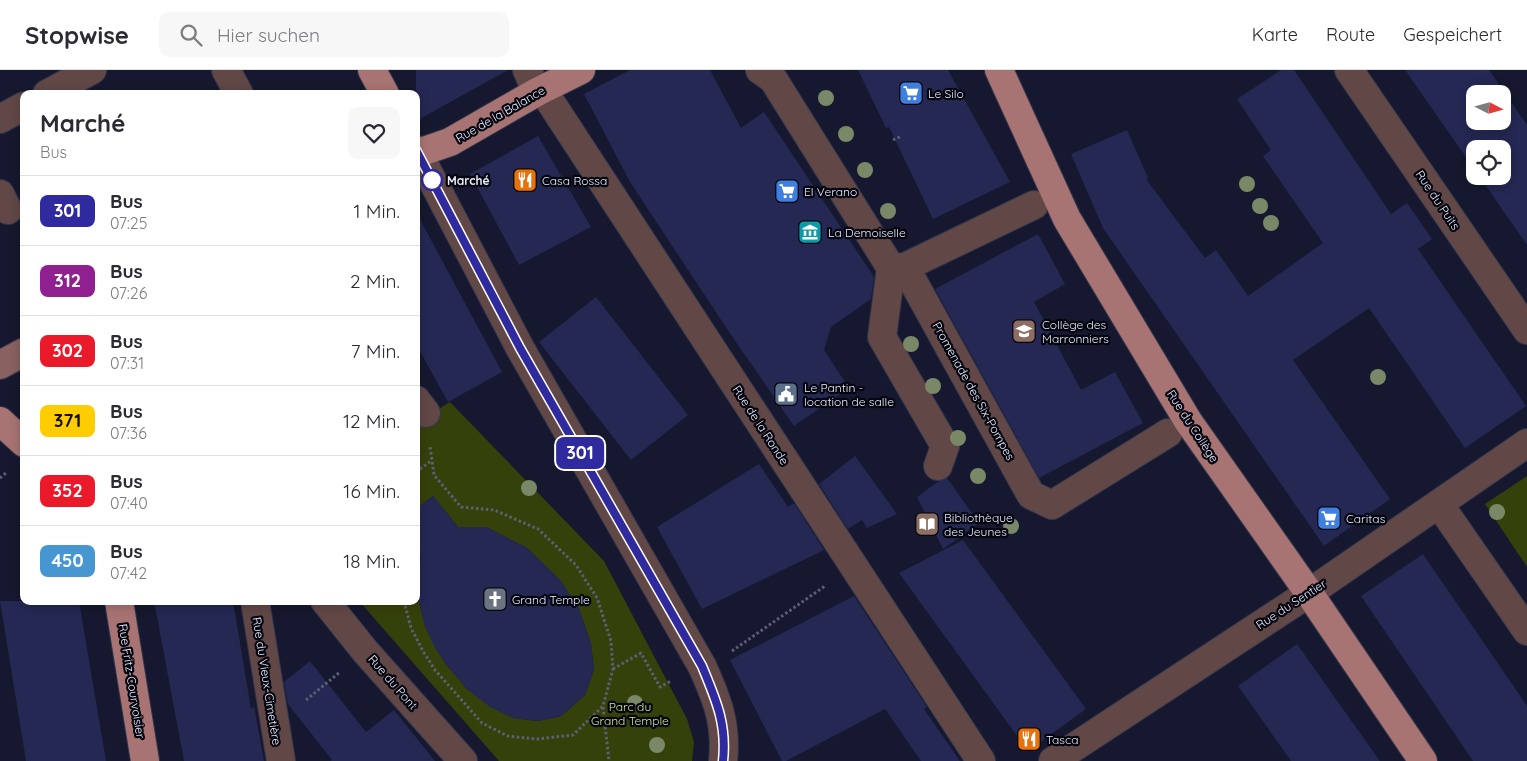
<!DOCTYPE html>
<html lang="de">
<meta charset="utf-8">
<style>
:root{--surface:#fff;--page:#f7f7f7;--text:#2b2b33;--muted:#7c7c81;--line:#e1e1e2}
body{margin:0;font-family:Quicksand,sans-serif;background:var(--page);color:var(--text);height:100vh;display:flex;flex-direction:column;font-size:19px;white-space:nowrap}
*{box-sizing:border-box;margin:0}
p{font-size:16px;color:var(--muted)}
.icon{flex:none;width:28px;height:28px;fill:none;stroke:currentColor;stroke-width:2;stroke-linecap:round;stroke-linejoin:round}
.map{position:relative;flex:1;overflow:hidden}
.panel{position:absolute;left:20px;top:20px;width:400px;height:515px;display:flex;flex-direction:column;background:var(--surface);border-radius:10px;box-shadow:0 2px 12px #0003}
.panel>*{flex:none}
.badge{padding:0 10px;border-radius:8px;font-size:18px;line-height:32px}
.needle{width:32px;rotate:96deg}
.tools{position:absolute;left:1466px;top:15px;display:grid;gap:10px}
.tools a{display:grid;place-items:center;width:45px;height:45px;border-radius:10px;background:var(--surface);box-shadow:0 2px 12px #0003;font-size:25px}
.map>.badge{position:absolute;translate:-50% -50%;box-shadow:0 0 0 2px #fff}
.round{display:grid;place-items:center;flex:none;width:52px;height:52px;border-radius:10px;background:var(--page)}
.headline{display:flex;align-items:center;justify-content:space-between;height:85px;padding:0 20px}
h1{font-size:24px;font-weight:800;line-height:38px}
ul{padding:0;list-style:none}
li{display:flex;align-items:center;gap:15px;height:70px;padding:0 20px;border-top:1px solid var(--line)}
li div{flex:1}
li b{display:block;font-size:19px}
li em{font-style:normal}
li .badge{min-width:55px;font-weight:700;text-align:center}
header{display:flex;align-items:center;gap:30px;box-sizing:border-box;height:70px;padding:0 25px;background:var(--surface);border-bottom:1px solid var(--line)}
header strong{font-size:24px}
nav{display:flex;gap:28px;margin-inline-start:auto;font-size:18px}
.search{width:350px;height:45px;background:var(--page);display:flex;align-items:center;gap:12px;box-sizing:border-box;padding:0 18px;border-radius:10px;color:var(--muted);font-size:19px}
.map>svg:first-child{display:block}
.green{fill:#35410a}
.building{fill:#242853;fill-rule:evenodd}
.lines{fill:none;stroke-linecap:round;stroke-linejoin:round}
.pedestrian-casing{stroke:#33364c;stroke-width:30}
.minor-casing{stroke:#33364c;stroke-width:30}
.secondary-casing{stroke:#33364c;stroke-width:30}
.primary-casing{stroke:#33364c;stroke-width:30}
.path{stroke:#5d5f74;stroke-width:3;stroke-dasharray:2.5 2.5;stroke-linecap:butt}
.pedestrian{stroke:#614847;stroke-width:28}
.minor{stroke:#614847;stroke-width:28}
.secondary{stroke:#896160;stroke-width:28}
.primary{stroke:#a87473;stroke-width:28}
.tree{fill:#7b8867}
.line-casing{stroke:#fff;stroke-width:11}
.line{stroke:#302a9f;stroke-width:8}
.stop-dot{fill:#fff;stroke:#302a9f;stroke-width:2.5}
.labels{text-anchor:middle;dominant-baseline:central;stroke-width:4.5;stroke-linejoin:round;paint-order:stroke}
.poi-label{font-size:12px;fill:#e8ecfc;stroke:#04050e;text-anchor:start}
.street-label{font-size:12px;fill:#e8ecfc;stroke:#04050e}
.stop-label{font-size:12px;font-weight:bold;fill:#e8ecfc;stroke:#04050e;text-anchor:start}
.park-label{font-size:12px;fill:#cde494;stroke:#04050e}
</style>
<header>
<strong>Stopwise</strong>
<div class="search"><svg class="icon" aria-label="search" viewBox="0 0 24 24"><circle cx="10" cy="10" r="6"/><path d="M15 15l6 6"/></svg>Hier suchen</div>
<nav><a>Karte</a><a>Route</a><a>Gespeichert</a></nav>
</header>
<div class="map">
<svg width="1527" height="691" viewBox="0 0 1527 691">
<rect width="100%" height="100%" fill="#16182f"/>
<!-- green -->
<path class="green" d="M450,332L604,491L687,649L694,672L692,691H499L359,531H416V519L425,556L434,575L445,593L468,620L513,648L538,651L561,646L585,625L594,599L591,574L579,539L560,510L527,478L486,457H458L433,426L416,439V353Z
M1527,406V497L1485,434Z"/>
<!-- building -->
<path class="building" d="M416,0H508L416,51Z
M630,0H710L741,58L764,42L874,207L871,229L831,257L824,280L849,318L794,356L727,259L630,112L584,24Z
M858,0H948L1010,112L933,149L889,57L886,58Z
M1281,0H1294L1391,144L1407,133L1432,169L1418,179L1526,336L1465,378L1369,238L1293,290L1390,429L1324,476L1103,158L1071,84L1127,60L1148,108L1146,109L1205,188L1216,180L1248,226L1323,173L1263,86L1271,80L1237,29Z
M1405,0H1489L1527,55V175L1479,106H1502V79H1475V100ZM1475,24H1502V51H1475Z
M538,66L591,157L519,195L470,104Z
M416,142L502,302L448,332L416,274Z
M1038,164L1065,214L1034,232L1081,320L1115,302L1143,353L1039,408L935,219Z
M596,227L688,345L631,390L539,272Z
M855,386L897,444L867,458L862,450L848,459L819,414Z
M759,394L788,437L794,433L824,480L702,539L657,457Z
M947,408L979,453L943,479L917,427L939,411Z
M433,426L458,457H486L527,478L560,510L579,539L591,574L594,599L585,625L561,646L538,651L513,648L490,637L468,620L445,593L434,576L425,556L416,519L421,488L416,481V439Z
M963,470L1086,639L1028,681L899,503Z
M1423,484L1527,636V691H1473L1361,526Z
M854,526L927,637L924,639L960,691H921L885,639L786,691H782L730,590Z
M0,531H79L106,691H26Z
M154,531H233L251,639L254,636L264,691H184Z
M1297,574L1355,656L1380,691H1291L1238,616Z
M310,591L366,662L394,640L435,691H330L332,690L288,634L284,612Z"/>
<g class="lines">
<!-- pedestrian casing -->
<g class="pedestrian-casing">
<path id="pedestrian" d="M226,0L239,24
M527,0L537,22
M760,0L773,9L891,198L905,197L1034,135
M47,24L92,0
M0,49L24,36
M0,124L8,140
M905,197L1031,425L1052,435L1168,363
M891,198L882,267L945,376L938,396"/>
</g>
<!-- minor casing -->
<g class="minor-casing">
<path id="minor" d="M1349,0L1527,260
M542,19L981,691
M418,83L520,278L702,596C717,629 727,654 723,691
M416,330L426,343
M1439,434L1527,561
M255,531L281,691
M325,531L365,581L463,691
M1053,691L1309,523L1527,373"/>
</g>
<!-- secondary casing -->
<g class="secondary-casing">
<path id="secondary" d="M0,295L24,282"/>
</g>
<!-- primary casing -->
<g class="primary-casing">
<path id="primary" d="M372,0L385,24
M999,0L1067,149L1188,351L1309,523L1423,691
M416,80L418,83L450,72L537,22L581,0
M0,351L24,373
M119,531L145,691"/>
</g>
<!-- path -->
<path class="path" d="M893,70L902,66
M416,402L431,391
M0,408L7,402
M404,531L411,558L423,581L435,600L482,653L508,666L537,669L573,665L603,636L613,599L611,571L597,528L576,495L538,459L494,440L461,437L434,405L430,376
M732,581L825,516
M613,599L641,583L660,617L671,611
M306,630L340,602
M603,637L609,691"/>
<!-- pedestrian -->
<use href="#pedestrian" class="pedestrian"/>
<!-- minor -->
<use href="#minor" class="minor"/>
<!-- secondary -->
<use href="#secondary" class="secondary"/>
<!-- primary -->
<use href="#primary" class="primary"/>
</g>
<!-- trees -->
<g class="tree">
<circle cx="826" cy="28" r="8"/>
<circle cx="846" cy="64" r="8"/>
<circle cx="865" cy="100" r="8"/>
<circle cx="1247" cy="114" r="8"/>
<circle cx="1260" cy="136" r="8"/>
<circle cx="888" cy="141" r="8"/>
<circle cx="1271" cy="153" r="8"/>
<circle cx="911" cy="274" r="8"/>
<circle cx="1378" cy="307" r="8"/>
<circle cx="933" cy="316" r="8"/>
<circle cx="958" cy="368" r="8"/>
<circle cx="978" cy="406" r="8"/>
<circle cx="529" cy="418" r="8"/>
<circle cx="1497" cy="442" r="8"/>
<circle cx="1011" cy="456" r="8"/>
<circle cx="635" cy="633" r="8"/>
<circle cx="657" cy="675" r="8"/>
</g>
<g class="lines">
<!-- line casing -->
<g class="line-casing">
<path id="line" d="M416,80L520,278L702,596C716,630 727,654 723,691"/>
</g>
<!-- line -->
<use href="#line" class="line"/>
</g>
<!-- icons -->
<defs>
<g id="supermarket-square" transform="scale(1.25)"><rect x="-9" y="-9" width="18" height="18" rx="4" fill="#3f7fe0" stroke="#04050e"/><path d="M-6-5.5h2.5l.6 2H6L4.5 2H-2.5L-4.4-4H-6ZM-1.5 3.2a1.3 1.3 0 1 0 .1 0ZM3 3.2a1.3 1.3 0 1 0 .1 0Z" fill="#fff"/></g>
<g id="restaurant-square" transform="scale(1.25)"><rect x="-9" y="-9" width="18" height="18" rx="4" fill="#e8710a" stroke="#04050e"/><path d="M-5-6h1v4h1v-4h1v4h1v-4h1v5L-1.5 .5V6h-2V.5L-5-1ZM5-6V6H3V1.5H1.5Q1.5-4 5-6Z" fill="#fff"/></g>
<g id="museum-square" transform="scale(1.25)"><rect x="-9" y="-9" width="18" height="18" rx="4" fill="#0f9aa8" stroke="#04050e"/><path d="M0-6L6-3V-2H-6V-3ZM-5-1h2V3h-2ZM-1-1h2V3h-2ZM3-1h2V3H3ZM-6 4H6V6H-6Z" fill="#fff"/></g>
<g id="school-square" transform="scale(1.25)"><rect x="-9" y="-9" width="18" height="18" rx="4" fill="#8d6e63" stroke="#04050e"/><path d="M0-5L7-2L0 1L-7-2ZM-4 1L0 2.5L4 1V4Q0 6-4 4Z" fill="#fff"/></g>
<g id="civic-square" transform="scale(1.25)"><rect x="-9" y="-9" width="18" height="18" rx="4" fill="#5c6f8a" stroke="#04050e"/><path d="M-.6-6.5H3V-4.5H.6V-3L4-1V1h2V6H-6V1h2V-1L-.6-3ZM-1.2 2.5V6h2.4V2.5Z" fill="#fff"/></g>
<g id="library-square" transform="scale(1.25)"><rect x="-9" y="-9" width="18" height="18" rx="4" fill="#8d6e63" stroke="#04050e"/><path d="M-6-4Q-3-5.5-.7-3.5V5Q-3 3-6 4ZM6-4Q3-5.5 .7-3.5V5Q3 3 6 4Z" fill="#fff"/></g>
<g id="church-square" transform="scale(1.25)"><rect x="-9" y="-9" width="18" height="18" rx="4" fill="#6b7280" stroke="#04050e"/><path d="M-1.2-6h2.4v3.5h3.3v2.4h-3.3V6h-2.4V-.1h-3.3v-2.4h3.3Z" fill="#fff"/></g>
</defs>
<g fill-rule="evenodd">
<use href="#supermarket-square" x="911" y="23"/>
<use href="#restaurant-square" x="525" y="110"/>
<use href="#supermarket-square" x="787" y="121"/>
<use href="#museum-square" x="810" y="162"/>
<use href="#school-square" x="1024" y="261"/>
<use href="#civic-square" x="786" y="324"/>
<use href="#supermarket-square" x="1329" y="448"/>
<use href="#library-square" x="927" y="454"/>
<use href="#church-square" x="495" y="529"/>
<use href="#restaurant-square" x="1029" y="669"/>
</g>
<!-- markers -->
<circle class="stop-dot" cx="432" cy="110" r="10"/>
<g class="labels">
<!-- poi labels -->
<g class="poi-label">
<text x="928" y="23">Le Silo</text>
<text x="542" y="110">Casa Rossa</text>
<text x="804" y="121">El Verano</text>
<text x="828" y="162">La Demoiselle</text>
<text x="1042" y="254">Collège des<tspan x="1042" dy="14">Marronniers</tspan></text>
<text x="804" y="317">Le Pantin -<tspan x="804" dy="14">location de salle</tspan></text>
<text x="944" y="447">Bibliothèque<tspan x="944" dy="14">des Jeunes</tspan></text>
<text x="1346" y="448">Caritas</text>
<text x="512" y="529">Grand Temple</text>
<text x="1046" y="669">Tasca</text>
</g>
<!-- street labels -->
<g class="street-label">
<text transform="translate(500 44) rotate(-30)">Rue de la Balance</text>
<text transform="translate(1438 130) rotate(56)">Rue du Puits</text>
<text transform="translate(974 321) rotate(61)">Promenade des Six-Pompes</text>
<text transform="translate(761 355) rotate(57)">Rue de la Ronde</text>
<text transform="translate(1193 356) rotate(57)">Rue du Collège</text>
<text transform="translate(1291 534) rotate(-33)">Rue du Sentier</text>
<text transform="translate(132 611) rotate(81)">Rue Fritz-Courvoisier</text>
<text transform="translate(267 611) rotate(81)">Rue du Vieux-Cimetière</text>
<text transform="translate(393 612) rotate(49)">Rue du Pont</text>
</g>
<!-- stop labels -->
<g class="stop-label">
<text x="447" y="110">Marché</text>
</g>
<!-- park labels -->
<g class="park-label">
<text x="630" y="636">Parc du<tspan x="630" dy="14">Grand Temple</tspan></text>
</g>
</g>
</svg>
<div class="tools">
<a><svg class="needle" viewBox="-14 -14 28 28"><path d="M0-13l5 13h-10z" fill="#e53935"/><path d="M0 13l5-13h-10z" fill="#7c7c81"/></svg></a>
<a><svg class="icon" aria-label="locate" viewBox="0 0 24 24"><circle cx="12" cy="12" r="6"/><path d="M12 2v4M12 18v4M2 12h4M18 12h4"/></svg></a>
</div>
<b class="badge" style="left:580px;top:383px;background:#302a9f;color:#fff">301</b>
<section class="panel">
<div class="headline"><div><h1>Marché</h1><p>Bus</p></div><a class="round"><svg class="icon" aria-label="heart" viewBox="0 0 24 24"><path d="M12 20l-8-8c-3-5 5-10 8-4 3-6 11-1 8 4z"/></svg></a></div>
<ul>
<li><span class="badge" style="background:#302a9f;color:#fff">301</span><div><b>Bus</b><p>07:25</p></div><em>1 Min.</em></li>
<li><span class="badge" style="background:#901f90;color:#fff">312</span><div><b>Bus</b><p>07:26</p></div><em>2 Min.</em></li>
<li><span class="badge" style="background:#ea1a2a;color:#fff">302</span><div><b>Bus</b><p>07:31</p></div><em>7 Min.</em></li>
<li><span class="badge" style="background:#fc0;color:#111">371</span><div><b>Bus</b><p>07:36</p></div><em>12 Min.</em></li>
<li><span class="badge" style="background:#ea1a2a;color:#fff">352</span><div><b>Bus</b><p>07:40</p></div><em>16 Min.</em></li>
<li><span class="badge" style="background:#4696d2;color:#fff">450</span><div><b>Bus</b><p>07:42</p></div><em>18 Min.</em></li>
</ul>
</section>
</div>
